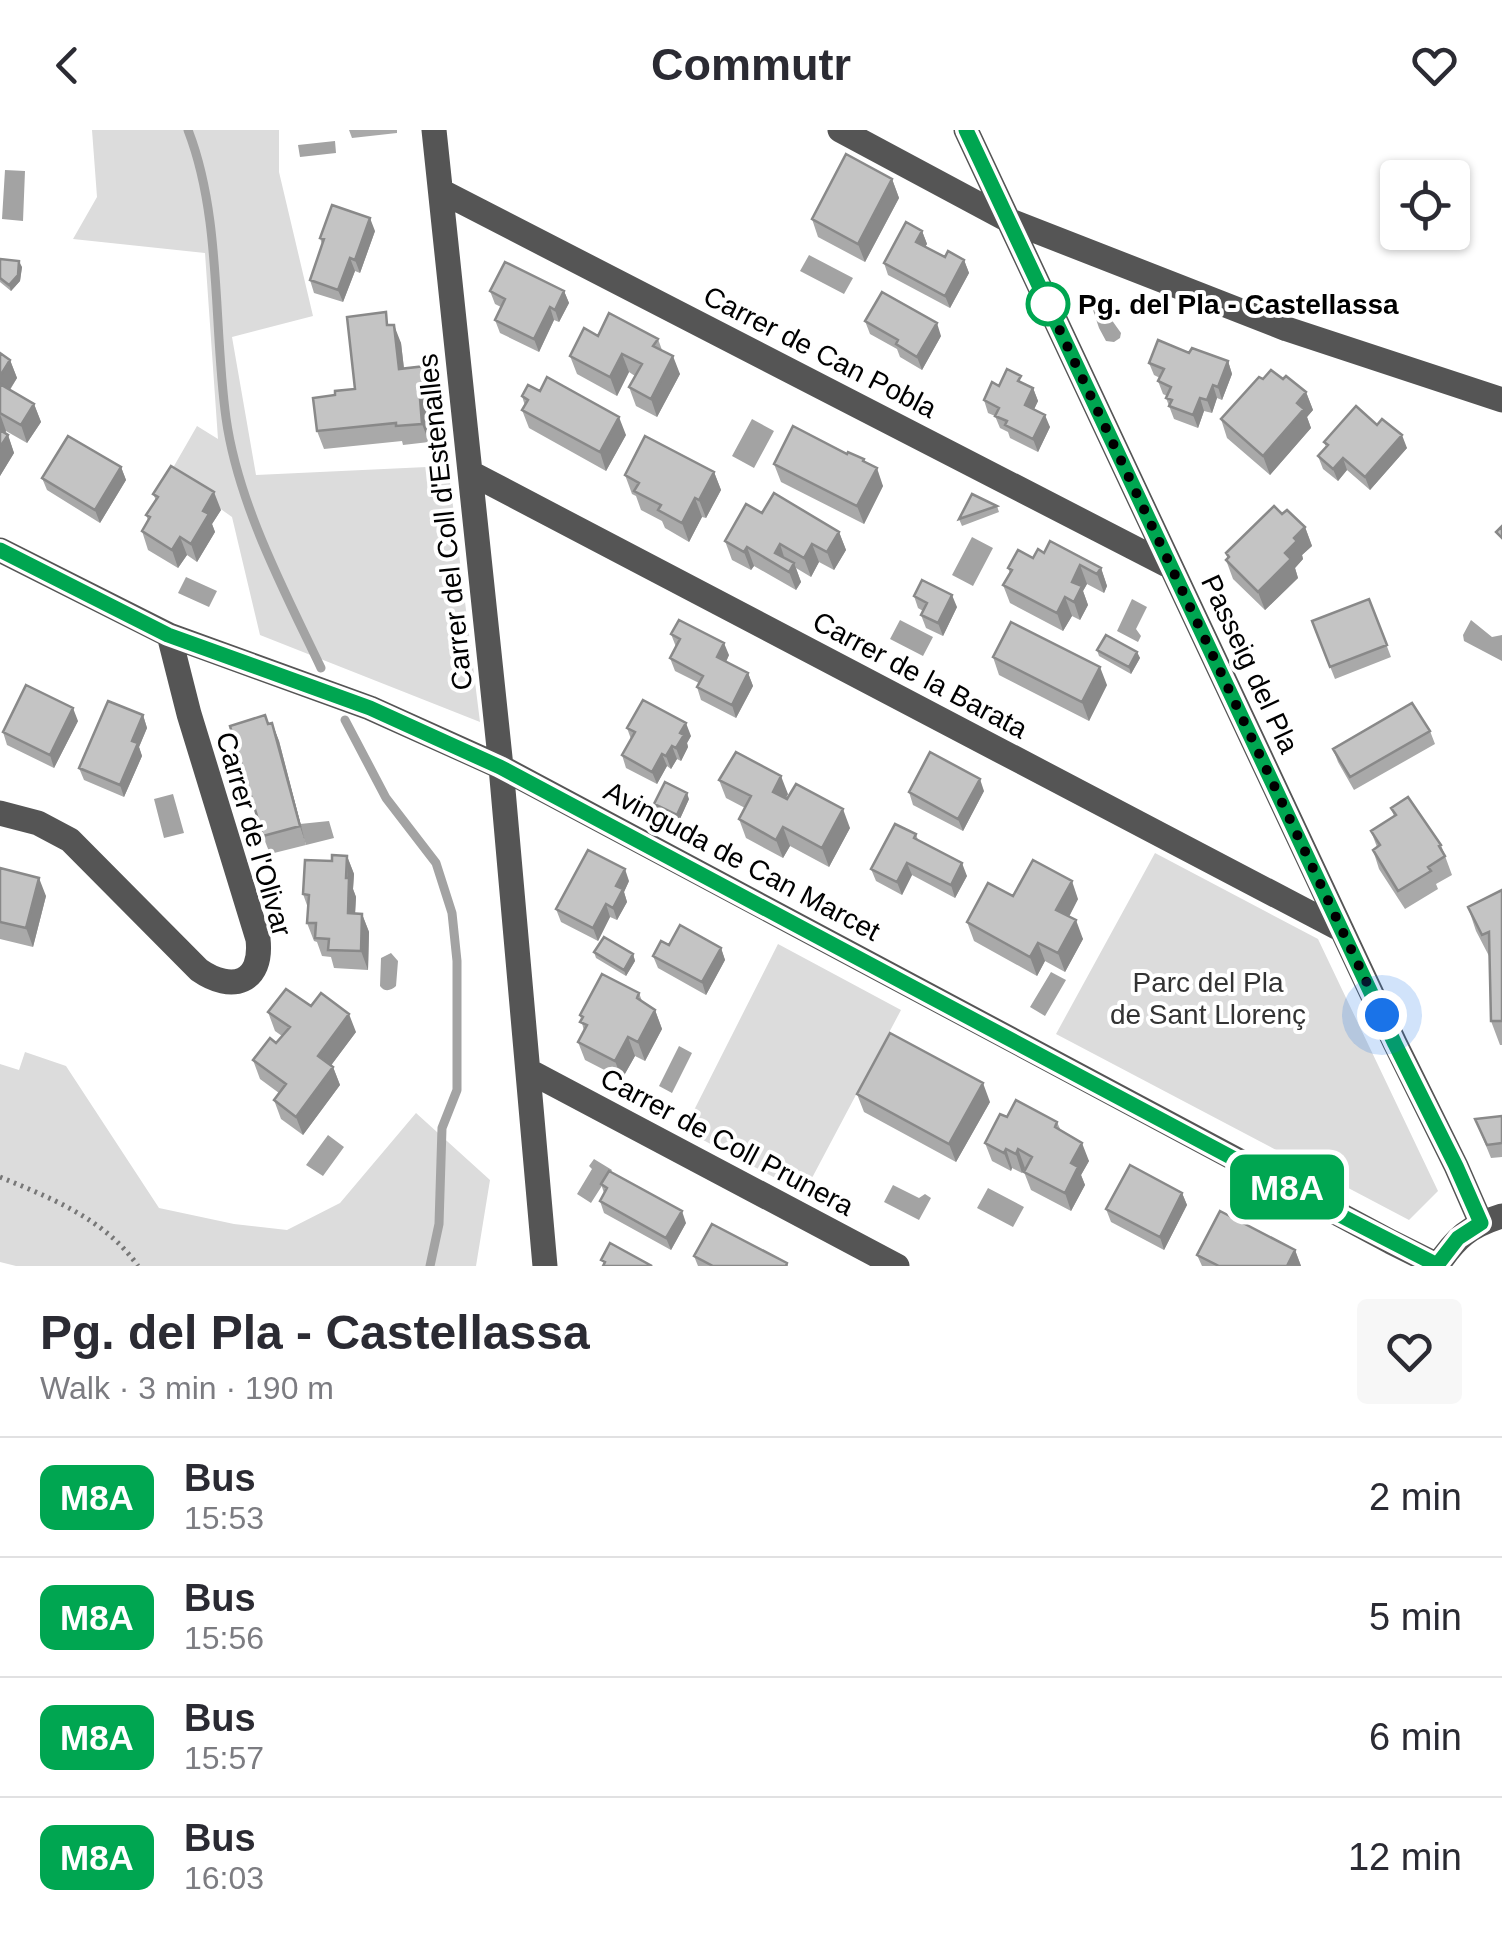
<!DOCTYPE html>
<meta charset="utf-8">
<style>
:root{--surface:#fff;--page:#f7f7f7;--text:#2b2b33;--muted:#7c7c81;--line:#e1e1e2}
body{margin:0;font-family:Helvetica,sans-serif;background:var(--page);color:var(--text);height:100vh;display:flex;flex-direction:column;font-size:38px;white-space:nowrap}
*{box-sizing:border-box;margin:0}
p{font-size:32px;color:var(--muted)}
.icon{flex:none;width:55px;height:55px;fill:none;stroke:currentColor;stroke-width:2;stroke-linecap:round;stroke-linejoin:round}
.map{position:relative;height:1136px;overflow:hidden}
.side{display:flex;flex-direction:column;background:var(--surface);flex:1}
.side>*{flex:none}
.badge{padding:0 20px;border-radius:15px;font-size:35px;line-height:65px}
.fabs{position:absolute;left:1380px;top:30px;display:grid;gap:20px}
.fabs a{display:grid;place-items:center;width:90px;height:90px;border-radius:10px;background:var(--surface);box-shadow:0 2px 8px #0004;font-size:50px}
.you{position:absolute;width:50px;height:50px;margin:-25px;border:8px solid #fff;border-radius:50%;background:#1a73e8;box-shadow:0 0 0 15px #1a73e833}
.map>.badge{position:absolute;translate:-50% -50%;box-shadow:0 0 0 5px #fff}
.round{display:grid;place-items:center;flex:none;width:105px;height:105px;border-radius:10px;background:var(--page)}
.overview{display:flex;align-items:center;justify-content:space-between;height:170px;padding:0 40px}
h1{font-size:48px;font-weight:700;line-height:75px}
ul{padding:0;list-style:none}
li{display:flex;align-items:center;gap:30px;height:120px;padding:0 40px;border-top:2px solid var(--line)}
li div{flex:1}
li b{display:block;font-size:38px}
li em{font-style:normal}
li .badge{min-width:110px;font-weight:700;text-align:center}
header{display:flex;justify-content:space-between;align-items:center;height:130px;padding:0 40px;background:var(--surface);font-size:45px;font-weight:700}
.map>svg:first-child{display:block}
.green{fill:#dcdcdc}
.water{fill:#a3a3a3}
.lines{fill:none;stroke-linecap:round;stroke-linejoin:round}
.stream{stroke:#a3a3a3;stroke-width:9}
.path{stroke:#777;stroke-width:5;stroke-dasharray:2.5 5;stroke-linecap:butt}
.minor{stroke:#555;stroke-width:25}
.wall{fill:#a9a9a9}
.shaded-wall{fill:#898989}
.building{fill:#c4c4c4;stroke:#898989;stroke-width:2.5}
.line-casing{stroke:#fff;stroke-width:22}
.line{stroke:#00a651;stroke-width:15}
.walk{stroke:#000;stroke-width:10;stroke-dasharray:0 18}
.stop-dot{fill:#fff;stroke:#00a651;stroke-width:5}
.labels{text-anchor:middle;dominant-baseline:central;stroke-width:8;stroke-linejoin:round;paint-order:stroke}
.stop-label{font-size:28px;font-weight:bold;fill:#000;stroke:#fff;text-anchor:start}
.street-label{font-size:28px;fill:#000;stroke:#fff}
.park-label{font-size:28px;fill:#333;stroke:#fff}
</style>
<header><svg class="icon" aria-label="back" viewBox="0 0 24 24"><path d="M15 5l-7 7 7 7"/></svg>Commutr<svg class="icon" aria-label="heart" viewBox="0 0 24 24"><path d="M12 20l-8-8c-3-5 5-10 8-4 3-6 11-1 8 4z"/></svg></header>
<div class="map">
<svg width="1502" height="1136" viewBox="0 0 1502 1136">
<rect width="100%" height="100%" fill="#fff"/>
<!-- green -->
<path class="green" d="M92,0H279V42L313,186L232,207L256,345L448,336L480,592L260,505L232,387L170,343L197,296L218,309L205,123L73,109L97,67Z
M1155,723L1318,809L1438,1061L1409,1090L1056,904Z
M778,814L901,880L804,1063L684,1000Z
M25,922L66,936L159,1078L234,1094L287,1100L340,1073L416,983L490,1050L476,1136H16L0,1132V934L19,940Z"/>
<!-- water -->
<path class="water" d="M335,11L336,23L300,27L298,15Z
M5,40L25,41L23,91L2,89Z
M809,125L853,148L844,164L800,141Z
M1100,176L1106,179L1117,177L1118,182L1114,183L1111,189L1121,203L1120,208L1114,212L1106,211L1099,198L1093,180Z
M752,289L774,301L754,338L732,326Z
M972,407L993,418L973,456L952,445Z
M186,447L217,461L209,477L178,463Z
M1132,469L1147,477L1136,499L1141,506L1138,512L1117,501Z
M900,490L933,507L923,526L890,509Z
M1471,490L1492,507L1502,505V531L1464,511L1463,505Z
M173,664L184,703L164,708L154,669Z
M329,691L334,708L306,715L300,694Z
M391,823L398,831L396,856C391,861 384,862 380,856L381,828Z
M1051,842L1066,850L1045,886L1030,877Z
M679,916L692,923L672,963L659,956Z
M328,1005L344,1017L323,1046L306,1035Z
M594,1029L612,1040L591,1073L577,1064L592,1039L589,1036Z
M893,1055L919,1068L925,1064L931,1068L919,1090L884,1072Z
M988,1058L1024,1077L1013,1097L977,1078Z"/>
<g class="lines">
<!-- stream -->
<path class="stream" d="M188,0C222,87 213,195 226,288C238,374 284,460 321,538
M345,590L386,668L436,733L452,783L457,831V960L442,998L439,1094L430,1136"/>
<!-- path -->
<path class="path" d="M0,1047C51,1068 105,1089 138,1136"/>
<!-- minor -->
<path class="minor" d="M434,0L501,637L545,1136
M840,0L1008,90L1287,199L1502,270
M966,0L1395,913L1456,1036L1481,1093
M441,61L1171,437
M471,343L1342,800
M0,420L169,505L370,578L501,637L1391,1112L1437,1135
M0,683L38,693L70,710L199,840C232,863 263,853 258,809L189,584L169,505
M529,941L897,1136
M1437,1136C1456,1108 1469,1096 1502,1086"/>
</g>
<!-- wall -->
<path class="wall" d="M349,0H397V3L352,8Z
M892,49L899,68L865,132L818,107L812,89Z
M375,101L360,143L355,141L343,172L314,163L310,150L322,114L320,108Z
M922,101L927,114L925,116L945,127L964,130L969,143L950,178L888,145L884,133Z
M0,129L22,137L20,151L11,161L0,152Z
M490,161H564L569,173L559,192L554,190L539,222L500,203L495,190L501,177L495,174Z
M865,191L941,206L922,240L900,227L897,219L870,204Z
M390,195L401,213L404,238L426,236L433,254L434,273L426,274L429,312L403,315L402,311L324,319L317,301L335,265L355,259Z
M598,206L658,209L662,220L680,244L657,287L636,276L629,257L635,246L629,242L617,266L577,244L570,226Z
M0,223L10,230L17,248L10,260L34,274L41,292L27,313L6,301L5,303L8,305L14,323L0,346Z
M1189,223L1228,231L1232,244L1222,270L1217,268L1212,283L1204,281L1198,298L1174,289L1166,268L1167,266L1163,264L1158,251L1160,248L1154,245L1149,233Z
M1263,249H1283L1306,262L1313,280L1307,287L1311,298L1270,345L1227,308L1221,289Z
M1024,253L1033,258L1038,271L1034,279L1050,297L1038,322L1010,308L1008,302L1000,298L995,286L988,283L984,270L999,256Z
M522,266L626,305L606,341L529,298L522,280L525,276Z
M1377,295L1407,318L1370,360L1347,340L1338,351L1323,339L1318,326L1326,317L1324,312Z
M847,324L864,329L883,356L864,394L781,352L774,334Z
M121,337L126,350L100,393L47,360L42,348Z
M714,342L721,360L706,388L702,387L689,412L665,398L662,391L641,380L636,366L632,364L625,345Z
M153,364L221,380L212,394L215,402L197,432L187,425L178,438L148,420L142,401L148,390L146,385L156,370Z
M997,376L999,382L962,396L959,389Z
M762,383L839,402L846,420L834,440L819,432L811,447L796,438L801,452L796,460L754,436L751,440L732,430L725,411Z
M1282,384L1305,397L1312,416L1302,425L1303,429L1295,438L1298,448L1265,480L1233,449L1226,430L1228,429L1226,423Z
M1044,423L1101,438L1107,456L1104,463L1087,454L1083,461L1088,475L1080,490L1072,486L1063,501L1010,473L1003,455L1010,443L1008,438Z
M914,466L957,477L943,506L926,498L921,485L923,481L918,478Z
M1369,469L1391,527L1335,549L1312,491Z
M671,504L729,525L726,532L748,543L753,556L736,588L701,570L697,557L699,553L675,541L670,528L676,517Z
M1097,520L1137,522L1140,528L1131,544L1099,526Z
M993,527L1107,555L1089,591L999,545Z
M143,585L147,598L139,617L142,626L124,667L84,650L79,638Z
M78,591L54,638L7,615L3,602Z
M272,593L279,611L306,715L270,724L263,706L269,594Z
M627,598L691,606L687,613L688,617L681,631L677,629L671,639L667,636L657,654L626,638L622,625L631,609Z
M1430,601L1435,614L1354,660L1338,632L1333,619Z
M719,650L788,664L786,668L850,698L829,737L790,716L783,728L746,708L739,689L745,678L726,668Z
M984,661L963,701L913,675L909,662Z
M689,669L679,691L657,680L654,674Z
M1391,678L1441,715L1452,745L1436,754L1438,759L1405,779L1379,739L1373,720L1377,717L1371,701L1394,686Z
M916,704L918,710L967,746L955,768L912,745L902,765L876,751L871,739Z
M347,726L354,744L353,759L356,767L355,784H362L369,802L368,840L334,838L331,827L322,826L317,812L314,811L307,793L308,778L303,764L332,731Z
M0,738L46,766L33,817L0,809Z
M629,751L624,762L627,772L617,790L610,787L598,811L561,792L556,779Z
M1502,760V915H1500L1491,891L1489,826L1476,801L1468,777Z
M1013,766L1078,769L1069,787L1083,809L1065,842L1045,831L1037,846L974,811L967,792Z
M721,818L725,830L706,865L658,838L653,826Z
M594,822L633,824L635,831L626,846L596,828Z
M639,863L642,871L655,880L662,899L645,931L635,926L622,949L585,930L578,912L584,901L580,885Z
M311,876L356,902L331,935L333,937L340,955L303,1005L281,989L274,970L279,963L260,949L253,930L276,913L282,906L275,901L268,882Z
M857,964L990,972L956,1032L864,982Z
M1502,986V1027L1491,1028L1475,989Z
M1007,987L1057,992L1061,1001L1089,1031L1081,1045L1085,1055L1071,1081L1031,1060L1024,1042L1026,1038L1022,1043L1012,1038L1011,1041L992,1031L985,1013Z
M601,1054L686,1093L671,1120L604,1083L600,1071L604,1063Z
M1182,1063L1187,1075L1164,1120L1111,1092L1106,1079Z
M1295,1120L1301,1136H1202L1197,1125Z
M694,1126L787,1133L788,1136H698Z"/>
<!-- shaded-wall -->
<path class="shaded-wall" d="M892,49L899,68L865,132L858,114Z
M370,88L375,101L360,143L355,130Z
M922,101L927,114L921,124L916,112Z
M350,128L355,141L343,172L338,160Z
M964,130L969,143L950,178L945,166Z
M19,131L22,137L20,151L11,161L9,155Z
M564,161L569,173L559,192L555,180Z
M550,177L554,190L539,222L534,209Z
M937,193L941,206L922,240L917,227Z
M394,195L401,213L406,257L399,239Z
M622,224L629,242L617,266L610,247Z
M673,226L680,244L657,287L651,269Z
M10,230L17,248L3,270L0,262V246Z
M1228,231L1232,244L1222,270L1218,257Z
M426,236L433,254L434,273L428,255Z
M1213,255L1217,268L1212,283L1207,270Z
M419,256L426,274L429,312L422,294Z
M1033,258L1038,271L1030,288L1025,275Z
M1306,262L1313,280L1307,287L1311,298L1270,345L1263,326L1297,273Z
M1200,268L1204,281L1198,298L1193,285Z
M34,274L41,292L27,313L21,295Z
M0,284L6,301L0,312Z
M1045,285L1050,297L1038,322L1033,309Z
M619,287L626,305L606,341L600,322Z
M8,305L14,323L0,346V317Z
M1402,305L1407,318L1370,360L1365,347Z
M1343,328L1347,340L1338,351L1333,339Z
M121,337L126,350L100,393L95,380Z
M877,338L883,356L864,394L857,376Z
M714,342L721,360L706,388L699,370Z
M214,362L221,380L212,394L215,402L197,432L191,414L203,381Z
M695,368L702,387L689,412L682,393Z
M1305,397L1312,416L1302,425L1303,429L1295,438L1298,448L1265,480L1258,462L1294,408Z
M839,402L846,420L834,440L827,422Z
M180,407L187,425L178,438L172,420Z
M780,414L786,433L775,423Z
M812,414L819,432L811,447L804,428Z
M747,417L754,436L751,440L744,422Z
M794,433L801,452L796,460L789,442Z
M1080,435L1087,454L1083,461L1088,475L1080,490L1074,472L1072,452Z
M1101,438L1107,456L1104,463L1097,444Z
M952,465L957,477L943,506L938,493Z
M1065,467L1072,486L1063,501L1057,483Z
M724,513L729,525L722,540L717,527Z
M1137,522L1140,528L1131,544L1129,537Z
M1100,537L1107,555L1089,591L1082,572Z
M748,543L753,556L736,588L732,575Z
M73,578L78,591L54,638L50,625Z
M143,585L147,598L139,617L142,626L124,667L120,655L132,611Z
M272,593L279,611L306,715L300,696Z
M686,593L691,606L687,613L688,617L681,631L676,618L680,603Z
M672,616L677,629L671,639L666,626Z
M662,624L667,636L657,654L652,642Z
M781,646L788,664L779,680L773,662Z
M980,649L984,661L963,701L958,689Z
M687,663L689,669L679,691L677,685Z
M843,679L850,698L829,737L822,718Z
M783,697L790,716L783,728L776,710Z
M347,726L354,744L353,759L356,767L354,802L348,783Z
M907,733L912,745L902,765L897,752Z
M962,733L967,746L955,768L951,755Z
M625,739L629,751L624,762L627,772L617,790L613,778L616,756Z
M39,748L46,766L33,817L26,798Z
M1072,751L1078,769L1063,798L1056,780Z
M606,774L610,787L598,811L593,798Z
M362,784L369,802L368,840L361,821Z
M1076,790L1083,809L1065,842L1058,823Z
M1038,813L1045,831L1037,846L1030,827Z
M721,818L725,830L706,865L702,852Z
M633,824L635,831L626,846L624,840Z
M655,880L662,899L645,931L638,912Z
M349,884L356,902L324,945L318,926Z
M628,907L635,926L622,949L615,931Z
M333,937L340,955L303,1005L296,987Z
M983,953L990,972L956,1032L949,1014Z
M1082,1013L1089,1031L1081,1045L1085,1055L1071,1081L1065,1063L1071,1033Z
M1006,1019L1012,1038L1011,1041L1004,1023Z
M1018,1019L1025,1038L1022,1043L1016,1024Z
M1182,1063L1187,1075L1164,1120L1160,1107Z
M682,1081L686,1093L671,1120L666,1108Z
M1295,1120L1301,1136H1287Z"/>
<!-- building -->
<path class="building" d="M846,24L892,49L858,114L812,89Z
M332,75L370,88L355,130L350,128L338,160L310,150L324,109L320,108Z
M906,92L922,101L916,112L945,127L948,121L964,130L945,166L884,133Z
M0,129L19,131L18,145L9,155L0,148Z
M505,132L564,161L555,180L550,177L534,209L495,190L505,169L490,161Z
M882,162L937,193L917,227L896,214L898,210L865,191Z
M386,182L387,195H394L399,239L426,236L428,255L419,256L422,294L396,296V293L317,301L313,268L335,265V261L355,259L347,187Z
M609,183L658,209L653,216L673,226L651,269L629,257L642,234L622,224L610,247L570,226L584,198L598,206Z
M1158,210L1189,223L1192,218L1228,231L1218,257L1213,255L1207,270L1200,268L1193,285L1169,276L1172,270L1166,268L1171,257L1158,251L1164,239L1149,233Z
M0,223L10,230L0,246Z
M1007,239L1021,246L1018,251L1033,258L1025,275L1045,285L1033,309L1005,295L1007,291L995,286L999,278L984,270L992,252L999,256Z
M1271,240L1283,249L1286,246L1306,262L1297,273L1304,279L1263,326L1221,289L1259,247L1263,249Z
M547,247L619,287L600,322L522,280L528,270L522,266L528,255L540,261Z
M0,254L34,274L21,295L0,283Z
M1356,276L1377,295L1382,289L1402,305L1365,347L1343,328L1333,339L1318,326L1328,315L1324,312Z
M793,296L847,324L848,322L864,329L863,331L877,338L857,376L774,334Z
M0,300L8,305L0,317Z
M68,306L121,337L95,380L42,348Z
M645,306L714,342L699,370L695,368L682,393L658,380L661,375L634,361L639,353L625,345Z
M171,336L214,362L203,381L209,384L191,414L180,407L172,420L142,401L150,387L146,385L158,367L153,364Z
M774,363L839,402L827,422L812,414L804,428L780,414L775,423L794,433L789,442L747,417L744,422L725,411L746,374L762,383Z
M972,364L997,376L959,389Z
M1274,376L1282,384L1287,380L1305,397L1294,408L1297,411L1285,423L1291,429L1258,462L1226,430L1229,427L1226,423Z
M1502,396V408L1496,402Z
M1050,411L1101,438L1097,444L1080,435L1072,452L1082,456L1074,472L1065,467L1057,483L1003,455L1012,440L1008,438L1018,420L1033,428L1038,419L1044,423Z
M922,450L952,465L938,493L921,485L927,473L914,466Z
M1369,469L1387,515L1330,537L1312,491Z
M679,490L724,513L717,527L748,543L732,575L697,557L703,546L670,528L680,509L671,504Z
M1011,492L1100,537L1082,572L993,527Z
M1106,505L1137,522L1129,537L1097,520Z
M26,555L73,578L50,625L3,602Z
M643,570L686,593L680,603L684,605L676,618L672,616L666,626L662,624L652,642L622,625L635,602L627,598Z
M108,571L143,585L132,611L138,613L120,655L79,638Z
M1412,573L1430,601L1350,647L1333,619Z
M265,585L268,594L272,593L300,696L263,706L230,596Z
M736,622L781,646L773,662L787,669L796,654L843,679L822,718L783,697L776,710L739,689L751,666L719,650Z
M930,622L980,649L958,689L909,662Z
M665,652L687,663L677,685L654,674Z
M1408,667L1441,715L1439,716L1445,726L1428,737L1431,741L1398,761L1373,720L1380,715L1371,701L1396,685L1391,678Z
M895,694L916,704L914,708L962,733L951,755L907,733L897,752L871,739Z
M588,720L625,739L616,756L623,759L613,778L606,774L593,798L556,779Z
M332,725L347,726L346,748H349L348,783L362,784L361,821L328,820L329,809L315,808L316,793H307L309,765L303,764L305,730L332,731Z
M1033,730L1072,751L1056,780L1076,790L1058,823L1038,813L1030,827L967,792L988,753L1013,766Z
M0,738L39,748L26,798L0,792Z
M1502,760V891H1491L1489,802L1482,805L1468,777Z
M680,795L721,818L702,852L653,826L661,811L669,815Z
M604,807L633,824L624,840L594,822Z
M602,844L639,863L637,868L655,880L638,912L628,907L615,931L578,912L587,895L580,892L583,887L580,885Z
M286,859L311,876L321,863L349,884L318,926L333,937L296,987L274,970L286,954L253,930L270,908L276,913L290,897L268,882Z
M890,903L983,953L949,1014L857,964Z
M1016,970L1057,992L1055,997L1082,1013L1071,1033L1078,1037L1065,1063L1024,1042L1032,1027L1018,1019L1016,1024L1006,1019L1004,1023L985,1013L1000,984L1007,987Z
M1502,986V1013L1487,1015L1475,989Z
M1130,1035L1182,1063L1160,1107L1106,1079Z
M609,1041L682,1081L666,1108L600,1071L607,1058L601,1054Z
M1220,1081L1295,1120L1287,1136H1219L1197,1125Z
M712,1094L787,1133L786,1136H713L694,1126Z
M610,1113L652,1136H603L605,1132L601,1130Z"/>
<g class="lines">
<!-- line casing -->
<g class="line-casing">
<path id="line" d="M0,420L168,505L370,578L500,637L1328,1079L1437,1135L1458,1108L1481,1093L1456,1036L1395,914L966,0"/>
</g>
<!-- line -->
<use href="#line" class="line"/>
<!-- walk -->
<path class="walk" d="M1048,174L1046,171L1382,885"/>
</g>
<!-- markers -->
<circle class="stop-dot" cx="1048" cy="174" r="20"/>
<g class="labels">
<!-- stop labels -->
<g class="stop-label">
<text x="1078" y="174">Pg. del Pla - Castellassa</text>
</g>
<!-- street labels -->
<g class="street-label">
<text transform="translate(820 222) rotate(27)">Carrer de Can Pobla</text>
<text transform="translate(445 392) rotate(-96)">Carrer del Coll d'Estenalles</text>
<text transform="translate(1250 534) rotate(65)">Passeig del Pla</text>
<text transform="translate(920 545) rotate(28)">Carrer de la Barata</text>
<text transform="translate(254 704) rotate(74)">Carrer de l'Olivar</text>
<text transform="translate(742 731) rotate(28)">Avinguda de Can Marcet</text>
<text transform="translate(727 1012) rotate(28)">Carrer de Coll Prunera</text>
</g>
<!-- park labels -->
<g class="park-label">
<text x="1208" y="852">Parc del Pla<tspan x="1208" dy="32">de Sant Llorenç</tspan></text>
</g>
</g>
</svg>
<div class="fabs">
<a><svg class="icon" aria-label="locate" viewBox="0 0 24 24"><circle cx="12" cy="12" r="6"/><path d="M12 2v4M12 18v4M2 12h4M18 12h4"/></svg></a>
</div>
<div class="you" style="left:1382px;top:885px"></div>
<b class="badge" style="left:1287px;top:1057px;background:#00a651;color:#fff">M8A</b>
</div>
<section class="side">
<div class="overview"><div><h1>Pg. del Pla - Castellassa</h1><p>Walk · 3 min · 190 m</p></div><a class="round"><svg class="icon" aria-label="heart" viewBox="0 0 24 24"><path d="M12 20l-8-8c-3-5 5-10 8-4 3-6 11-1 8 4z"/></svg></a></div>
<ul>
<li><span class="badge" style="background:#00a651;color:#fff">M8A</span><div><b>Bus</b><p>15:53</p></div><em>2 min</em></li>
<li><span class="badge" style="background:#00a651;color:#fff">M8A</span><div><b>Bus</b><p>15:56</p></div><em>5 min</em></li>
<li><span class="badge" style="background:#00a651;color:#fff">M8A</span><div><b>Bus</b><p>15:57</p></div><em>6 min</em></li>
<li><span class="badge" style="background:#00a651;color:#fff">M8A</span><div><b>Bus</b><p>16:03</p></div><em>12 min</em></li>
</ul>
</section>
